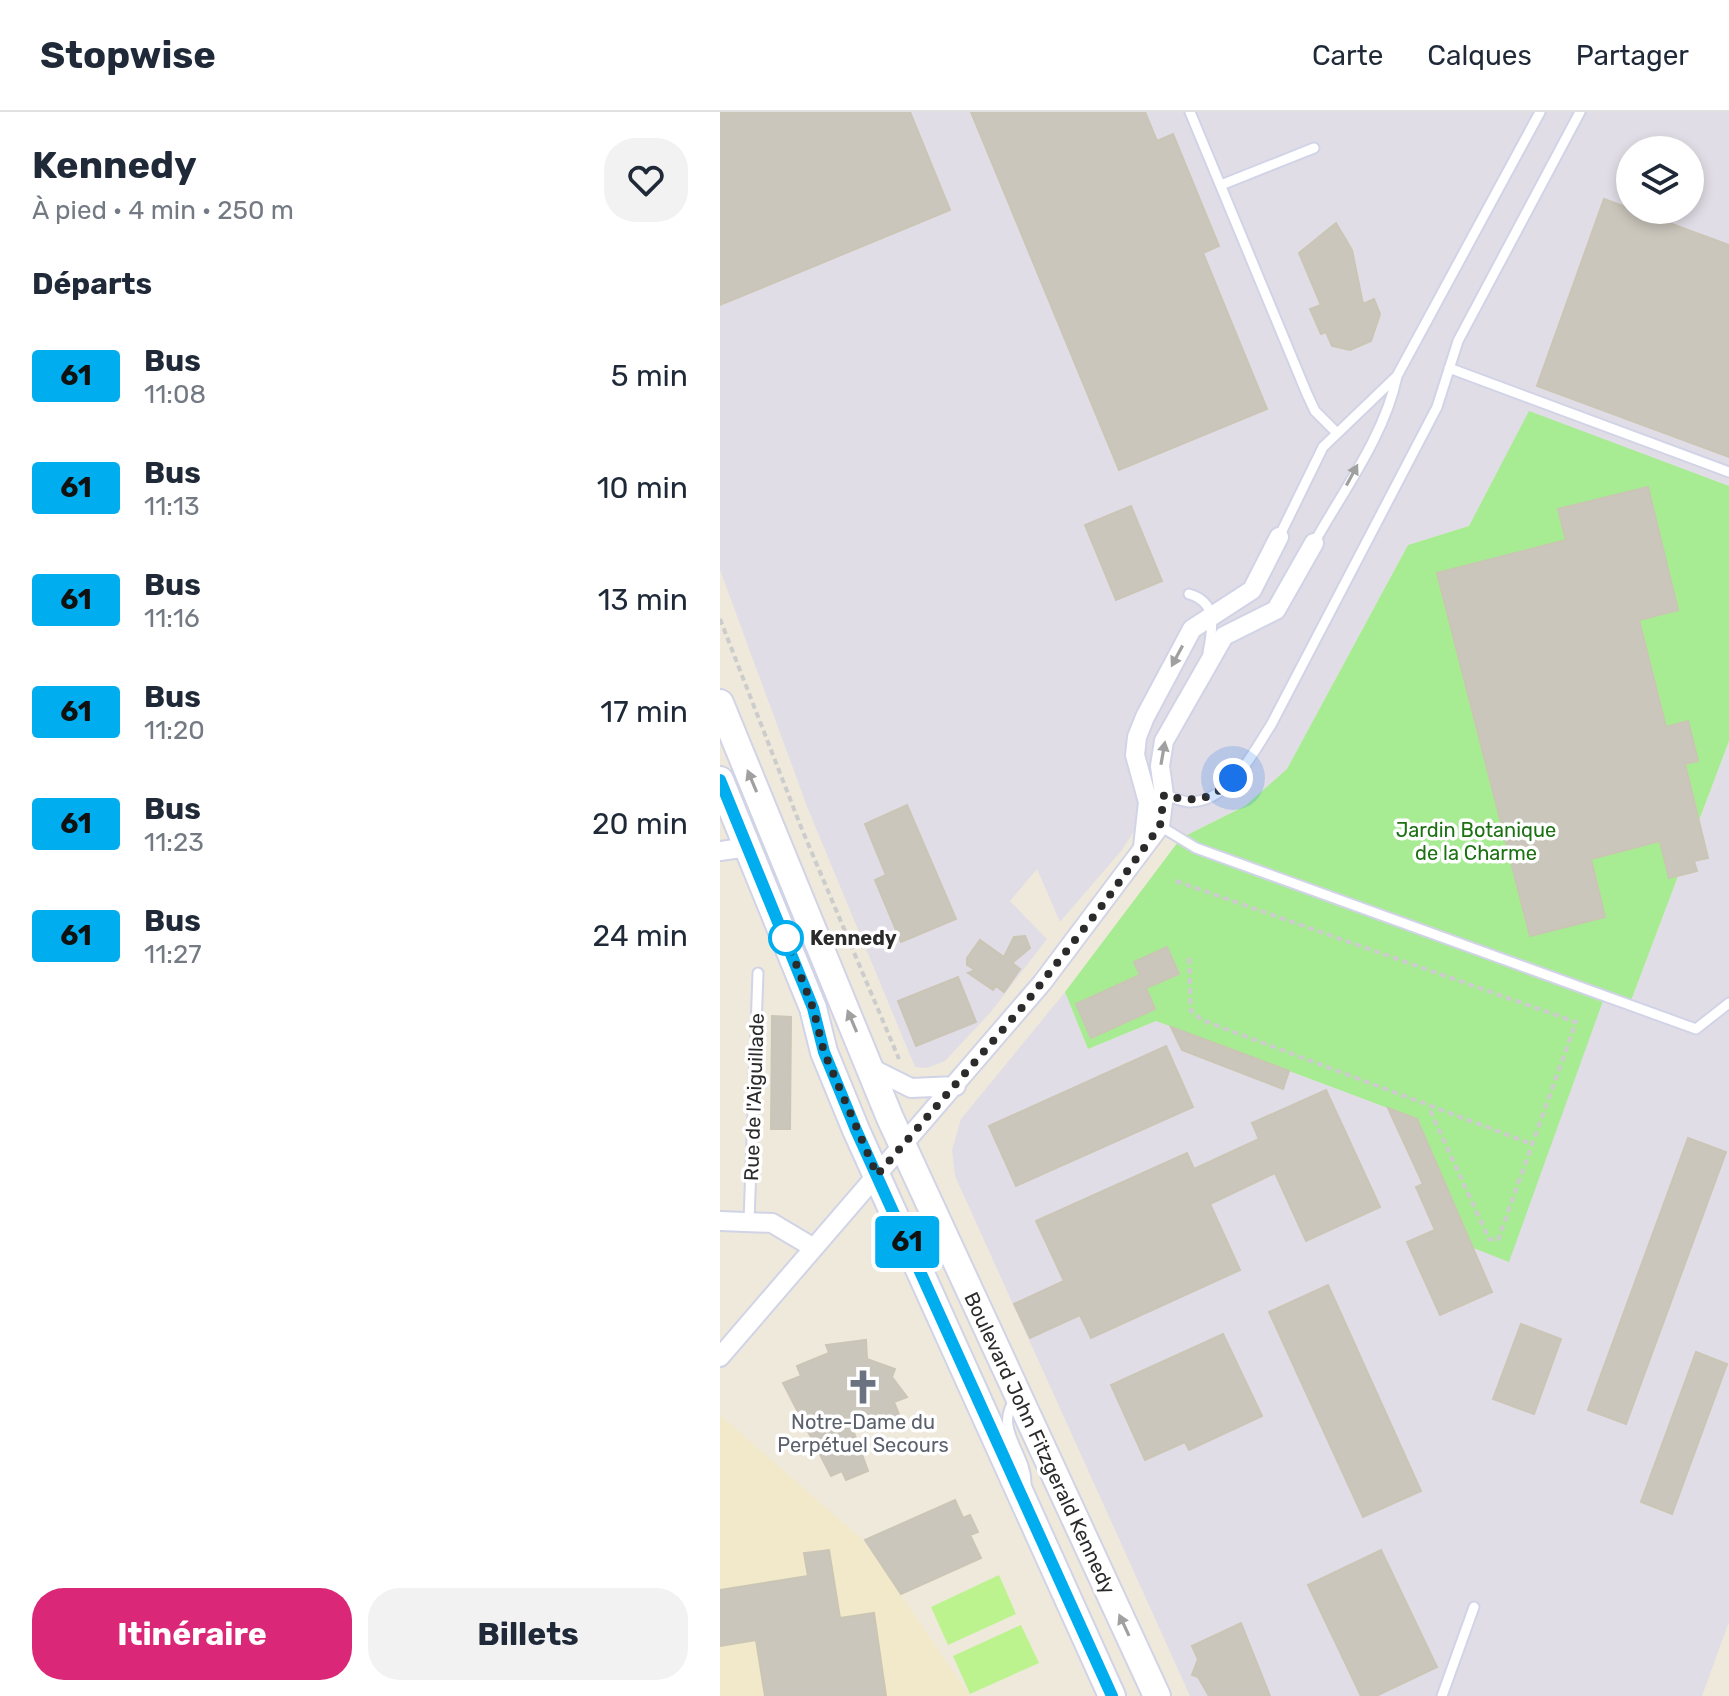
<!DOCTYPE html>
<html lang="fr">
<meta charset="utf-8">
<style>
:root{--surface:#fff;--page:#f2f2f3;--text:#1f2937;--muted:#747a83;--line:#e0e1e3;--accent:#db2777}
body{margin:0;font-family:Rubik,sans-serif;background:var(--page);color:var(--text);height:100vh;display:flex;flex-direction:column;font-size:30px;white-space:nowrap}
*{box-sizing:border-box;margin:0}
p{font-size:26px;color:var(--muted)}
.icon{flex:none;width:44px;height:44px;fill:none;stroke:currentColor;stroke-width:2;stroke-linecap:round;stroke-linejoin:round}
.map{position:relative;flex:1;overflow:hidden}
.panel{display:flex;flex-direction:column;background:var(--surface);width:720px}
.panel>*{flex:none}
.badge{padding:0 16px;border-radius:6px;font-size:28px;line-height:52px}
.controls{position:absolute;left:896px;top:24px;display:grid;gap:16px}
.controls a{display:grid;place-items:center;width:88px;height:88px;border-radius:50%;background:var(--surface);box-shadow:0 4px 12px #0003;font-size:40px}
.you{position:absolute;width:40px;height:40px;margin:-20px;border:6px solid #fff;border-radius:50%;background:#1a73e8;box-shadow:0 0 0 12px #1a73e833}
.map>.badge{position:absolute;translate:-50% -50%;box-shadow:0 0 0 4px #fff}
h2{padding:0 32px;font-size:30px;line-height:72px}
.round{display:grid;place-items:center;flex:none;width:84px;height:84px;border-radius:32px;background:var(--page)}
.headline{display:flex;align-items:center;justify-content:space-between;height:136px;padding:0 32px}
h1{font-size:38px;font-weight:700;line-height:60px}
.action{display:flex;gap:16px;margin-top:auto;padding:16px 32px}
.action a{flex:1;height:92px;border-radius:32px;background:var(--accent);color:#fff;font-size:32px;font-weight:700;line-height:92px;text-align:center}
.action a+a{background:var(--page);color:var(--text)}
ul{padding:0;list-style:none}
li{display:flex;align-items:center;gap:24px;height:112px;padding:0 32px}
li div{flex:1}
li b{display:block;font-size:30px}
li em{font-style:normal}
li .badge{min-width:88px;font-weight:700;text-align:center}
header{display:flex;align-items:center;gap:48px;box-sizing:border-box;height:112px;padding:0 40px;background:var(--surface);border-bottom:2px solid var(--line)}
header strong{font-size:38px}
nav{display:flex;gap:44px;margin-inline-start:auto;font-size:28px}
main{display:flex;flex:1;min-height:0}
.map>svg:first-child{display:block}
.industrial{fill:#e1dde6;fill-rule:evenodd}
.education{fill:#f2e9ca}
.green{fill:#a7eb93}
.pitch{fill:#bdf38e}
.building{fill:#cac6bc;stroke:#cac5b5;stroke-width:2}
.lines{fill:none;stroke-linecap:round;stroke-linejoin:round}
.service-casing{stroke:#d1d3e6;stroke-width:13}
.minor-casing{stroke:#d1d3e6;stroke-width:22}
.secondary-casing{stroke:#d1d3e6;stroke-width:30}
.path{stroke:#ccc;stroke-width:4;stroke-dasharray:6 4;stroke-linecap:butt}
.service{stroke:#fff;stroke-width:9}
.minor{stroke:#fff;stroke-width:18}
.secondary{stroke:#fff;stroke-width:26}
.oneway{fill:#a0a0a0}
.line-casing{stroke:#fff;stroke-width:18}
.line{stroke:#00adef;stroke-width:12}
.walk{stroke:#2b2b2b;stroke-width:8;stroke-dasharray:0 14.4}
.stop-dot{fill:#fff;stroke:#00adef;stroke-width:4}
.labels{text-anchor:middle;dominant-baseline:central;stroke-width:7;stroke-linejoin:round;paint-order:stroke}
.park-label{font-size:20px;fill:#1c7113;stroke:#fff}
.stop-label{font-size:20px;font-weight:bold;fill:#2b2b2b;stroke:#fff;text-anchor:start}
.street-label{font-size:20px;fill:#2b2b2b;stroke:#fff}
.worship-label{font-size:20px;fill:#5b616d;stroke:#fff}
</style>
<header>
<strong>Stopwise</strong>
<nav><a>Carte</a><a>Calques</a><a>Partager</a></nav>
</header>
<main>
<section class="panel">
<div class="headline"><div><h1>Kennedy</h1><p>À pied · 4 min · 250 m</p></div><a class="round"><svg class="icon" aria-label="heart" viewBox="0 0 24 24"><path d="M12 20l-8-8c-3-5 5-10 8-4 3-6 11-1 8 4z"/></svg></a></div>
<h2>Départs</h2>
<ul>
<li><span class="badge" style="background:#00adef;color:#111">61</span><div><b>Bus</b><p>11:08</p></div><em>5 min</em></li>
<li><span class="badge" style="background:#00adef;color:#111">61</span><div><b>Bus</b><p>11:13</p></div><em>10 min</em></li>
<li><span class="badge" style="background:#00adef;color:#111">61</span><div><b>Bus</b><p>11:16</p></div><em>13 min</em></li>
<li><span class="badge" style="background:#00adef;color:#111">61</span><div><b>Bus</b><p>11:20</p></div><em>17 min</em></li>
<li><span class="badge" style="background:#00adef;color:#111">61</span><div><b>Bus</b><p>11:23</p></div><em>20 min</em></li>
<li><span class="badge" style="background:#00adef;color:#111">61</span><div><b>Bus</b><p>11:27</p></div><em>24 min</em></li>
</ul>
<div class="action"><a>Itinéraire</a><a>Billets</a></div>
</section>
<div class="map">
<svg width="1009" height="1584" viewBox="0 0 1009 1584">
<rect width="100%" height="100%" fill="#efe9dc"/>
<!-- industrial -->
<path class="industrial" d="M0,0H1009V374L809,300L749,414L688,433L567,657L525,694L461,726L423,705L402,738L340,810L317,757L290,789L327,827L270,901L225,949L207,956L195,955L88,697L0,458ZM910,38H970V98H910Z
M1009,629V1510L982,1584H470L235,1064L232,1038L241,1007L345,880L368,937L436,909L697,1007L884,885L909,894Z"/>
<!-- education -->
<path class="education" d="M0,1303L143,1428L250,1584H0Z"/>
<!-- green -->
<path class="green" d="M809,299L1009,374V629L909,894L884,886L789,1150L751,1135L697,1007L436,909L368,937L345,880L461,726L525,694L567,657L688,433L749,414Z"/>
<!-- pitch -->
<path class="pitch" d="M279,1463L296,1502L228,1533L211,1495Z
M301,1513L319,1551L250,1582L233,1544Z"/>
<!-- building -->
<path class="building" d="M0,0H190L230,98L0,193Z
M251,0H425L437,29L453,22L499,134L483,141L547,297L399,358Z
M884,87L1009,133V345L817,274Z
M616,111L632,138L643,192L654,187L660,202L651,229L630,238L612,234L606,220L601,222L590,197L601,193L579,141Z
M928,375L958,498L919,508L946,615L968,609L978,649L965,652L988,746L974,749L977,759L949,766L940,729L871,747L885,805L810,824L717,461L846,428L838,397Z
M411,394L442,469L396,488L365,413Z
M187,693L236,807L181,830L155,768L166,763L145,712Z
M305,824L310,836L292,851L300,857L284,880L276,874L273,878L248,861L255,858L247,853V846L260,828L284,845L294,825Z
M447,835L459,862L426,876L435,897L371,926L356,892L420,863L414,850Z
M238,865L256,910L196,934L178,889Z
M52,904L71,905L70,1017H51Z
M451,915L569,959L563,977L462,938Z
M446,934L473,995L296,1074L269,1014Z
M606,978L660,1095L586,1129L555,1061L490,1092L520,1158L371,1226L360,1203L310,1226L294,1192L344,1169L316,1109L467,1041L474,1057L539,1027L532,1011Z
M668,996L697,1007L772,1180L720,1203L687,1130L715,1118L696,1075L703,1072Z
M968,1026L1006,1040L906,1312L868,1298Z
M608,1173L701,1379L643,1405L549,1200Z
M801,1212L841,1227L814,1302L773,1287Z
M503,1222L542,1304L469,1338L465,1330L425,1348L391,1273Z
M146,1228L147,1247L175,1257L172,1265L187,1285L174,1290L180,1305L165,1311L162,1305L133,1318L148,1359L126,1368L122,1359L111,1364L63,1271L81,1264L77,1254L109,1241L106,1233Z
M976,1240L1007,1252L952,1402L921,1390Z
M235,1388L243,1406L250,1403L258,1420L250,1423L261,1446L181,1482L145,1428Z
M109,1438L120,1506L154,1501L166,1584H45L36,1528L0,1534V1478L88,1464L84,1441Z
M661,1438L717,1555L656,1584H641L588,1473Z
M521,1511L550,1584H489L478,1565L472,1563L478,1547L472,1534Z"/>
<g class="lines">
<!-- service casing -->
<g class="service-casing">
<path id="service" d="M470,0L587,282L595,299L616,320
M501,73L594,36
M729,256L1009,360
M559,425L603,335L677,264L820,0
M594,431C623,379 665,323 677,264
M469,482C498,490 493,516 488,541
M444,683C452,685 462,690 470,690C510,689 532,642 551,613L717,295L738,229L860,0
M440,714L476,736L976,917L1009,891
M29,1109L38,861
M296,1286C272,1316 307,1341 306,1372
M722,1584L754,1495"/>
</g>
<!-- minor casing -->
<g class="minor-casing">
<path id="minor" d="M423,735L428,690L415,643L417,625L425,605L472,517L532,478L559,425
M0,739L28,735
M151,956L191,976L236,974
M0,1109L52,1111L94,1136
M0,1245L322,871L440,714L444,683L440,654L444,629L504,524L556,498L594,431"/>
</g>
<!-- secondary casing -->
<g class="secondary-casing">
<path id="secondary" d="M0,591L170,1006L437,1584
M0,668L93,896L104,940L136,1018L392,1584"/>
</g>
<!-- path -->
<path class="path" d="M0,507L81,715L179,947
M456,769L856,910L778,1128L769,1127L709,996
M469,846L471,899L482,908L812,1032"/>
<!-- service -->
<use href="#service" class="service"/>
<!-- minor -->
<use href="#minor" class="minor"/>
<!-- secondary -->
<use href="#secondary" class="secondary"/>
</g>
<!-- one-way arrows -->
<defs><path id="oneway-solid" d="M-6-.8H1V-3.2L6.5 0L1 3.2V.8H-6Z" transform="scale(2)"/></defs>
<g class="oneway">
<use href="#oneway-solid" transform="translate(632 363) rotate(-62)"/>
<use href="#oneway-solid" transform="translate(457 544) rotate(118)"/>
<use href="#oneway-solid" transform="translate(443 641) rotate(-80)"/>
<use href="#oneway-solid" transform="translate(32 669) rotate(-113)"/>
<use href="#oneway-solid" transform="translate(132 909) rotate(-113)"/>
<use href="#oneway-solid" transform="translate(404 1513) rotate(-115)"/>
</g>
<g class="lines">
<!-- line casing -->
<g class="line-casing">
<path id="line" d="M0,668L93,896L104,940L136,1018L392,1584"/>
</g>
<!-- line -->
<use href="#line" class="line"/>
<!-- walk -->
<path class="walk" d="M66,826L93,896L104,940L157,1063L305,892L384,791L440,714L444,683C472,691 493,689 513,666"/>
</g>
<!-- icons -->
<defs>
<g id="church-bare" transform="scale(2.76)"><path d="M-1.2-6h2.4v3.5h3.3v2.4h-3.3V6h-2.4V-.1h-3.3v-2.4h3.3Z" fill="#6b7280" stroke="#fff" stroke-width="2.5" paint-order="stroke"/></g>
</defs>
<g fill-rule="evenodd">
<use href="#church-bare" x="143" y="1275"/>
</g>
<!-- markers -->
<circle class="stop-dot" cx="66" cy="826" r="16"/>
<g class="labels">
<!-- park labels -->
<g class="park-label">
<text x="756" y="718">Jardin Botanique<tspan x="756" dy="23">de la Charme</tspan></text>
</g>
<!-- stop labels -->
<g class="stop-label">
<text x="90" y="826">Kennedy</text>
</g>
<!-- street labels -->
<g class="street-label">
<text transform="translate(34 985) rotate(-88)">Rue de l'Aiguillade</text>
<text transform="translate(320 1331) rotate(65)">Boulevard John Fitzgerald Kennedy</text>
</g>
<!-- worship labels -->
<g class="worship-label">
<text x="143" y="1310">Notre-Dame du<tspan x="143" dy="23">Perpétuel Secours</tspan></text>
</g>
</g>
</svg>
<div class="controls">
<a><svg class="icon" aria-label="layers" viewBox="0 0 24 24"><path d="M12 4l9 5-9 5-9-5zM3 14l9 5 9-5"/></svg></a>
</div>
<div class="you" style="left:513px;top:666px"></div>
<b class="badge" style="left:187px;top:1130px;background:#00adef;color:#111">61</b>
</div>
</main>
